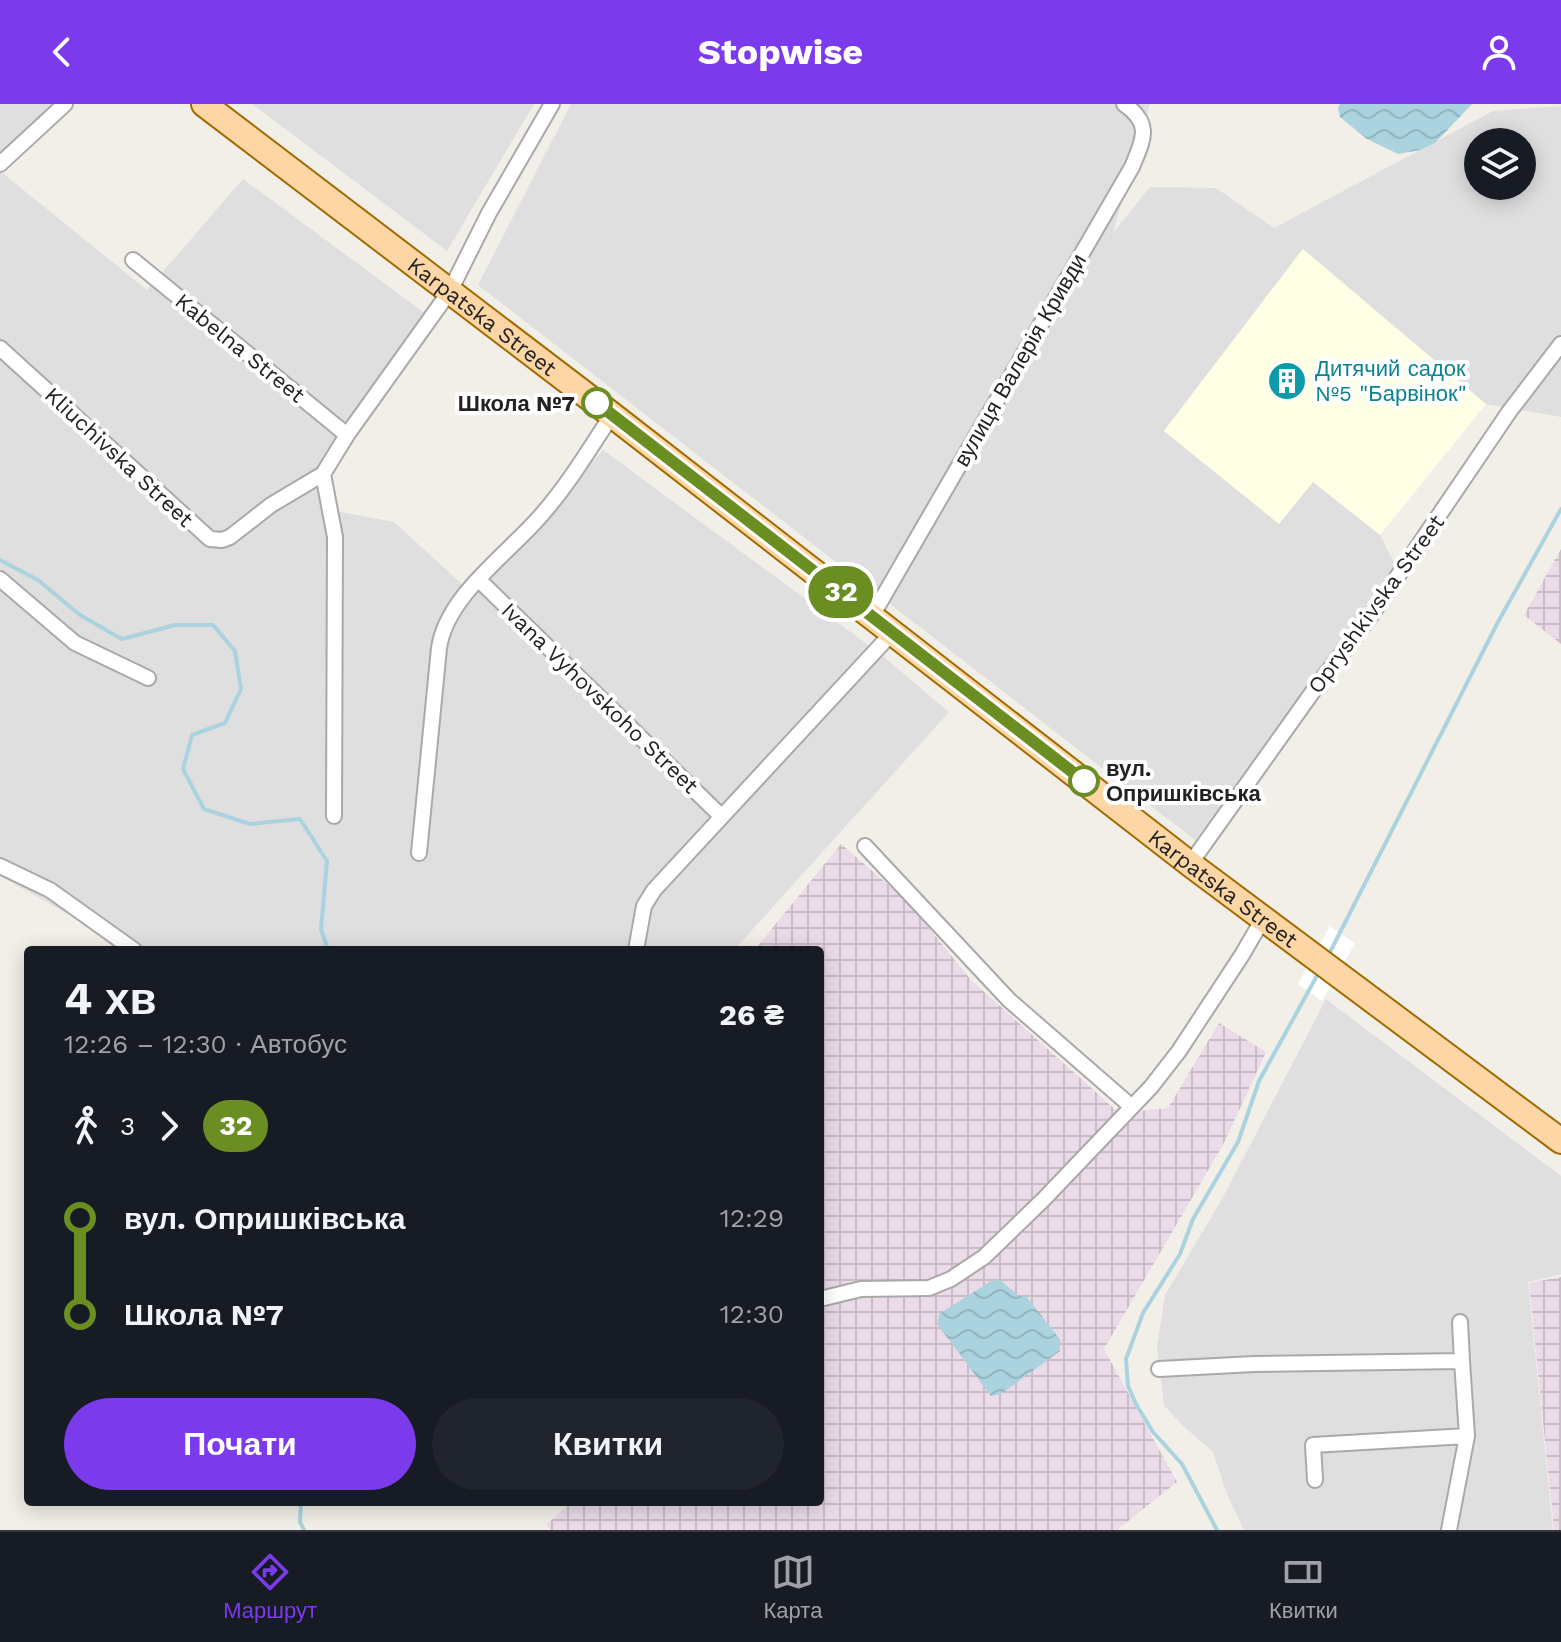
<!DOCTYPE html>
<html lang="uk">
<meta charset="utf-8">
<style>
:root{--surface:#171b24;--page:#20242c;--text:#f1f3f6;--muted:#9ea1a6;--line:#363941;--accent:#7c3aed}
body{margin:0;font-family:"Work Sans",sans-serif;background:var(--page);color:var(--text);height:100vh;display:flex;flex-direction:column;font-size:30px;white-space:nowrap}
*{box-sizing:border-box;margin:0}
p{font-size:26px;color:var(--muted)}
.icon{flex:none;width:44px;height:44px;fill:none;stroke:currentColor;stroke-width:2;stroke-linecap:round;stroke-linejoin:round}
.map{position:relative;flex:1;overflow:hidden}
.details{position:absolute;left:24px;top:842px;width:800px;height:560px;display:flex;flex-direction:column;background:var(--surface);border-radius:8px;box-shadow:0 4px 20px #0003}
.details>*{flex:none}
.badge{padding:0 16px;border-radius:26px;font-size:28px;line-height:52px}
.controls{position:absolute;left:1464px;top:24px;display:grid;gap:16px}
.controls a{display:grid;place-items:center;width:72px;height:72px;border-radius:50%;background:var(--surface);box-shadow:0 4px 20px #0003;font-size:40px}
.map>.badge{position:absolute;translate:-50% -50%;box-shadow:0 0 0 4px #fff}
.legs{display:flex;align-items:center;gap:12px;height:88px;padding:0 40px;font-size:26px}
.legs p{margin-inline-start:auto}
.summary{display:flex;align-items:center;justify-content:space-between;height:136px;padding:0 40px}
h1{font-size:44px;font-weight:700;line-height:60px}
.button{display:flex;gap:16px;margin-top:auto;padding:16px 40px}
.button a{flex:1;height:92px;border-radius:48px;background:var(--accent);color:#fff;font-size:32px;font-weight:700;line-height:92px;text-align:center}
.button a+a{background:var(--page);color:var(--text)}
ul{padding:0 40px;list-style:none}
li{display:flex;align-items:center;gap:28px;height:96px;font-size:30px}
li i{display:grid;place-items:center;width:12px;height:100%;margin:0 10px;background:currentColor}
li i::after{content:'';width:20px;height:20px;margin:-10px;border:6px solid;border-radius:50%;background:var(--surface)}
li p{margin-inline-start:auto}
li:first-child i{background:linear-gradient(#0000 50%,currentColor 0)}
li:last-child i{background:linear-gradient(currentColor 50%,#0000 0)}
header{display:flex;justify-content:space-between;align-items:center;height:104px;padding:0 40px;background:var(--accent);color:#fff;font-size:36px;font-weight:700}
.menu{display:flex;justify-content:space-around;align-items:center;height:112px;border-top:2px solid var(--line);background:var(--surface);font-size:22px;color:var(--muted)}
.menu a{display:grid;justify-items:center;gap:4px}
.menu .on{color:var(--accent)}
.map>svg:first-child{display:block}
.residential{fill:#e0dfdf;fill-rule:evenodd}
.industrial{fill:url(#industrial-grid)}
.education{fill:#ffffe5}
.water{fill:url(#water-waves)}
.pier{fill:#fff}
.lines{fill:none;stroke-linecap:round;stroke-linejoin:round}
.stream{stroke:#aad3df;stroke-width:4}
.street-casing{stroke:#a9a9a9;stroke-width:18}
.primary-casing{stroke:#a06b00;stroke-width:28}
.street{stroke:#fff;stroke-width:14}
.primary{stroke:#fcd6a4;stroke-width:24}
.line-1-casing{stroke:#fff;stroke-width:18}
.line-1{stroke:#6b8e23;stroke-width:12}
.stop-1-dot{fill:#fff;stroke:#6b8e23;stroke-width:4}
.labels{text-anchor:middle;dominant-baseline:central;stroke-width:8;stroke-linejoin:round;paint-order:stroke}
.street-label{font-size:22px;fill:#222;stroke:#fff}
.culture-label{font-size:22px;fill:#0d838f;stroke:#fff;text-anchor:start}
.stop-label{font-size:22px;font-weight:bold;fill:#222;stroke:#fff;text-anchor:end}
</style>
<header><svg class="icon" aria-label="back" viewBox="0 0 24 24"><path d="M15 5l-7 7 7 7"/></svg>Stopwise<svg class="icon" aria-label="person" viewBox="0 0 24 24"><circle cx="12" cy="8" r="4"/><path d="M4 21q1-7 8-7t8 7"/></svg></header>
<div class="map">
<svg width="1561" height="1426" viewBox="0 0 1561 1426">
<defs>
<pattern id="industrial-grid" width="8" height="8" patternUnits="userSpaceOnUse" patternTransform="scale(2)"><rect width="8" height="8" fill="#ebdbe8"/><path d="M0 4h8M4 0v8" fill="none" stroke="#c9bcc7"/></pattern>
<pattern id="water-waves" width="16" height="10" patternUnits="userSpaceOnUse" patternTransform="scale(2)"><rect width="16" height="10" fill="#aad3df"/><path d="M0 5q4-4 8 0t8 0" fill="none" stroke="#92b5bf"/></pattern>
</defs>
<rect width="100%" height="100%" fill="#f2efe9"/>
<!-- residential -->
<path class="residential" d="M0,0H60L0,58Z
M252,0H534L447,147Z
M571,0H1150L1113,129L1150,83L1216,84L1274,124L1493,7L1561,2V313L1486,300L1301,147L1164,327L1279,419L1313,377L1380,431L1397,465L1195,736L478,181ZM1478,38H1522V82H1478Z
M0,67L147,186L243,75L430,213L321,364L325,405L394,418L474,491L603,346L879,549L949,608L734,846H116L91,823L0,772Z
M1326,895L1561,1072V1170L1528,1178L1553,1426H1244L1226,1388L1213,1348L1183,1322L1164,1301L1157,1243L1165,1191L1221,1097Z"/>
<!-- industrial -->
<path class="industrial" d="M1561,445V540L1524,511Z
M841,740L907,797L971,876L1119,1009L1168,1004L1219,919L1266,948L1224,1039L1104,1245L1177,1378L1117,1426H551L546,1421L572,1398H820V846H758L757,843Z
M1561,1173V1426H1554L1529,1179Z"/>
<!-- education -->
<path class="education" d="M1303,145L1486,300L1380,431L1313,378L1279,420L1164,327Z"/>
<!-- water -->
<path class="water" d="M1340,0H1472L1435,39L1420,46L1398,50L1367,35L1340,13L1338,4Z
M1000,1176L1019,1192H1026L1060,1235V1247L1001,1290L991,1292L937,1220L939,1210L991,1177Z"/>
<!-- pier -->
<path class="pier" d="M1330,822L1355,840L1322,897L1298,880Z"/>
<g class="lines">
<!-- stream -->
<path class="stream" d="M0,456L38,476L80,511L122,535L175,521H213L235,547L241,585L225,619L192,631L183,665L204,705L250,720L300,715L327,757L321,825L328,846
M1327,854L1498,518L1561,405
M301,1398L300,1418L304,1426
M1217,1426L1182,1360L1153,1328L1136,1300L1128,1282L1126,1255L1143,1209L1180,1150L1193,1115L1238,1038L1259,977L1319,868"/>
<!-- street casing -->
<g class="street-casing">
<path id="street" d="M0,60L65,0
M133,156L347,331
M0,244L210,435L222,436L230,433L271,401L323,370
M323,370L347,331L450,187L489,109L552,0
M323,370L335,433L334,712
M0,475L75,539L148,574
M479,476L721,712
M872,512L1132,63C1143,36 1153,20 1124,0
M865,742L1009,896L1132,1003
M419,749L439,544C447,490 511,448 544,408C570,378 590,344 612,311
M1190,760L1319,579L1370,513L1509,308L1561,240
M0,762L50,786L134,846
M636,846L644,802L654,786L893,528
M820,1195L861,1185L929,1184L951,1175L984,1153L1043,1096L1151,983L1179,947L1242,851L1264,813
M1460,1218L1462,1257
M1159,1265L1254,1260L1462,1257L1467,1332L1449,1426
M1315,1376L1313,1341L1467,1332"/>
</g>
<!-- primary casing -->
<g class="primary-casing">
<g id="primary">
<path id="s1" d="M204,0L612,311L1190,760L1561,1037"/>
</g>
</g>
<!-- street -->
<use href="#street" class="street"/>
<!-- primary -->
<use href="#primary" class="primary"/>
</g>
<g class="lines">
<!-- line-1 casing -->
<g class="line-1-casing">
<path id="line-1" d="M597,299L1084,677"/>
</g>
<!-- line-1 -->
<use href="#line-1" class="line-1"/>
</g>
<!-- icons -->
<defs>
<g id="building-disc" transform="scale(2)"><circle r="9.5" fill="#0f9aa8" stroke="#fff"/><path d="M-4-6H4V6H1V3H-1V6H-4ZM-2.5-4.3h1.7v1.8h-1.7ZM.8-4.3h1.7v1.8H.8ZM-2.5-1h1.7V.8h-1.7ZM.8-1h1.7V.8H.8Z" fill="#fff"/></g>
</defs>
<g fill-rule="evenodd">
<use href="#building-disc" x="1287" y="277"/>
</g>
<!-- markers -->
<g class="stop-1-dot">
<circle cx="597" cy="299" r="14"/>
<circle cx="1084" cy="677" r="14"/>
</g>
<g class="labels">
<!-- street labels -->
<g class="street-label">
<text stroke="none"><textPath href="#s1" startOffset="350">Karpatska Street</textPath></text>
<text transform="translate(240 244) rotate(39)">Kabelna Street</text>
<text transform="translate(1020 256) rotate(-60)">вулиця Валерія Кривди</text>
<text transform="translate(119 353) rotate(43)">Kliuchivska Street</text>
<text transform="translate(1376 500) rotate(-54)">Opryshkivska Street</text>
<text transform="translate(600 594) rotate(44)">Ivana Vyhovskoho Street</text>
<text stroke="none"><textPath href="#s1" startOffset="1286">Karpatska Street</textPath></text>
</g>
<!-- culture labels -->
<g class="culture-label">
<text x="1315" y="264">Дитячий садок<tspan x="1315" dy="25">№5 "Барвінок"</tspan></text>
</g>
<!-- stop labels -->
<g class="stop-label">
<text x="575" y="299">Школа №7</text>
<text x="1106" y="664" text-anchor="start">вул.<tspan x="1106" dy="25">Опришківська</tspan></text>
</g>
</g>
</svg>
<div class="controls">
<a><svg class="icon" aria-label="layers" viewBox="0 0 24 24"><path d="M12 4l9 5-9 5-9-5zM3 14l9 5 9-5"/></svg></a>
</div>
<b class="badge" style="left:841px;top:488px;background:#6b8e23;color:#fff">32</b>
<section class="details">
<div class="summary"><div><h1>4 хв</h1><p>12:26 – 12:30 · Автобус</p></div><b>26 ₴</b></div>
<div class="legs"><svg class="icon" aria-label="walk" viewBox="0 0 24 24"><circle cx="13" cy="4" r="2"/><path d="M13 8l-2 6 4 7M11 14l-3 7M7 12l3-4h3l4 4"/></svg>3<svg class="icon" aria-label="forward" viewBox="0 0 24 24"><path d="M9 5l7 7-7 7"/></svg><b class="badge" style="background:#6b8e23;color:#fff">32</b></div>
<ul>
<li><i style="color:#6b8e23"></i><b>вул. Опришківська</b><p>12:29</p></li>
<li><i style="color:#6b8e23"></i><b>Школа №7</b><p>12:30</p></li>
</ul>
<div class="button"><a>Почати</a><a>Квитки</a></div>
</section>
</div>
<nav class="menu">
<a class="on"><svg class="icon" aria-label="directions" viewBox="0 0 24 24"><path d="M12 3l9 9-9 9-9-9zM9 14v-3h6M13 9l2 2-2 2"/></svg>Маршрут</a>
<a><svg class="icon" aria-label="map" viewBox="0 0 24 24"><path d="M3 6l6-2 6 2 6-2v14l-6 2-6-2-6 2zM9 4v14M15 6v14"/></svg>Карта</a>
<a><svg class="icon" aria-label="tickets" viewBox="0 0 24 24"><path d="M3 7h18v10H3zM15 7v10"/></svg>Квитки</a>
</nav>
